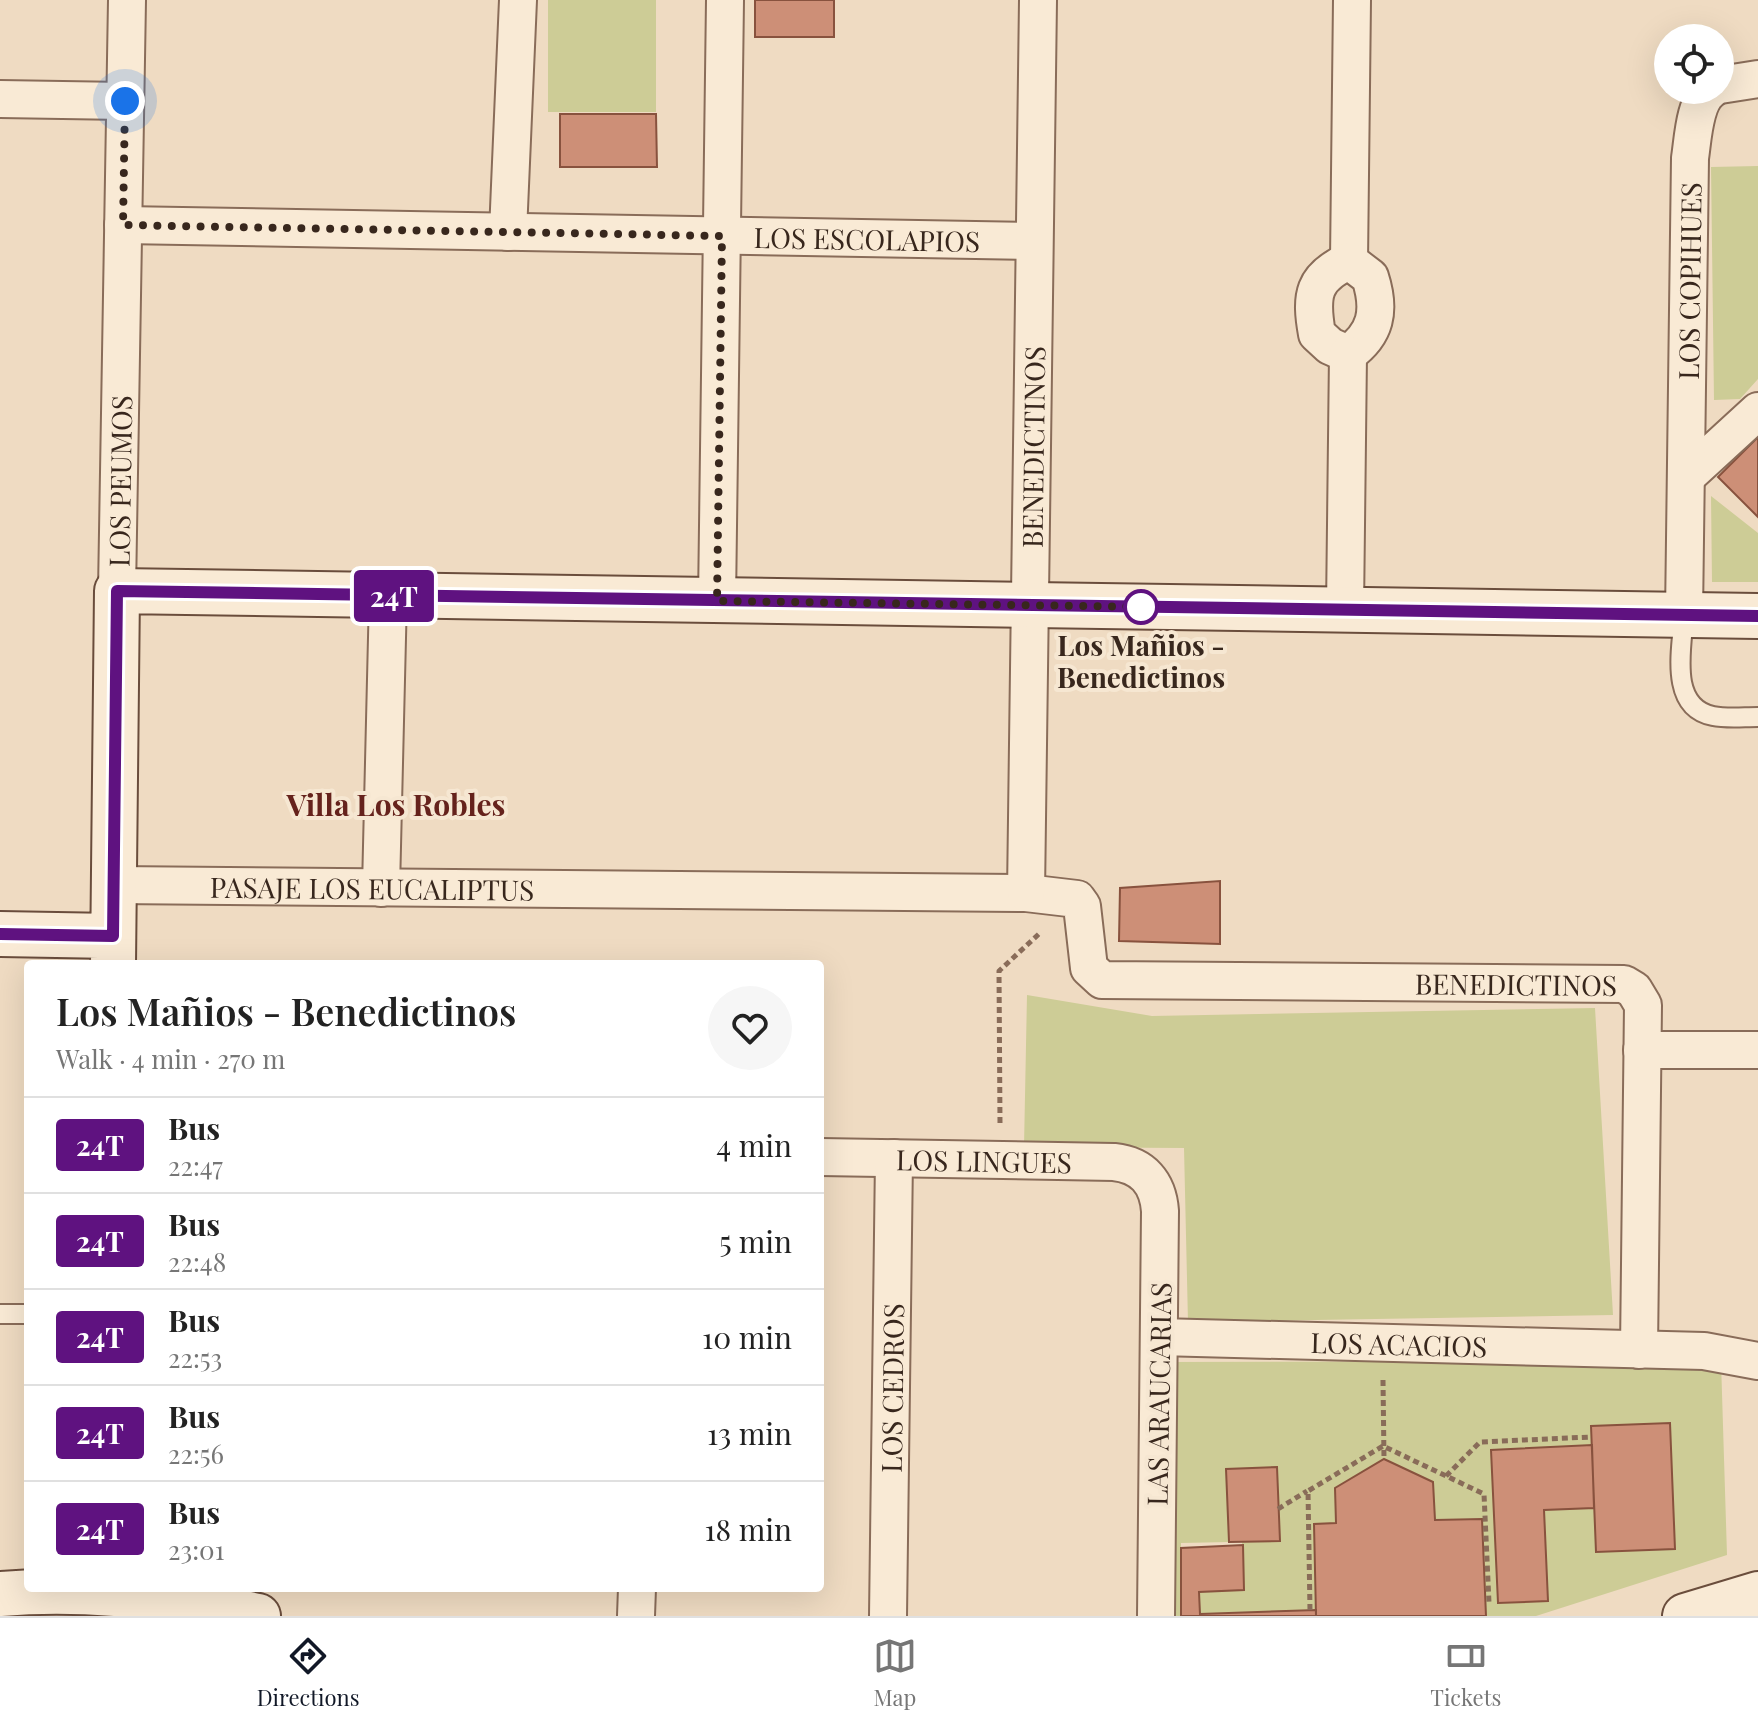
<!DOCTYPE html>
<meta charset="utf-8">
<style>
:root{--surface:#fff;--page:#f6f6f6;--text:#222;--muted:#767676;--line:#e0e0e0;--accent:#111827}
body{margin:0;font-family:"Playfair Display",serif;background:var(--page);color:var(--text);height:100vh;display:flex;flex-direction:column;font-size:30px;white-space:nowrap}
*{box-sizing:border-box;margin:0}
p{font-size:26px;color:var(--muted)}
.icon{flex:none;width:44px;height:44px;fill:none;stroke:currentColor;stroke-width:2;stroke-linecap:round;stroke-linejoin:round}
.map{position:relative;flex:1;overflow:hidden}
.details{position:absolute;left:24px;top:960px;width:800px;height:632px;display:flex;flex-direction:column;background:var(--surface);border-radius:8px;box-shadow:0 8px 32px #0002}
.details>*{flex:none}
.badge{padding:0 16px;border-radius:6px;font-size:28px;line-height:52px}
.tools{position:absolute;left:1654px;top:24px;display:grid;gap:16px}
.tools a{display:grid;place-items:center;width:80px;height:80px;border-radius:50%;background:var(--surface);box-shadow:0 8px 32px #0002;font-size:40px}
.you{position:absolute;width:40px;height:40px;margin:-20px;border:6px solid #fff;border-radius:50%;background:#1a73e8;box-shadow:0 0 0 12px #1a73e833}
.map>.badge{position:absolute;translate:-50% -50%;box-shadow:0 0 0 4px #fff}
.round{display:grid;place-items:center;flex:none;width:84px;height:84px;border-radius:42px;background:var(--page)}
.head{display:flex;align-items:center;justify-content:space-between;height:136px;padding:0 32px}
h1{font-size:38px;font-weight:600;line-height:60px}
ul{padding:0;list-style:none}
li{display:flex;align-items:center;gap:24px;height:96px;padding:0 32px;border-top:2px solid var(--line)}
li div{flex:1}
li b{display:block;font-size:30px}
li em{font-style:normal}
li .badge{min-width:88px;font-weight:700;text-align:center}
.tab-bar{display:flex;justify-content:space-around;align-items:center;height:112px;border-top:2px solid var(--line);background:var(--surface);font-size:22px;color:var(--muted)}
.tab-bar a{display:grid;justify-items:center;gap:4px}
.tab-bar .active{color:var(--accent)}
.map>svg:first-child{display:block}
.green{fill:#cdcc96}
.building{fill:#cd8f77;stroke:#88523e;stroke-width:2}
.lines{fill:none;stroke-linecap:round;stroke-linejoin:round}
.lane-casing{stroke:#896c59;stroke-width:22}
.street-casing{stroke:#896c59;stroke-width:40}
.secondary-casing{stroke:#6a4d3c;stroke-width:48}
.path{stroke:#896c59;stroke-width:5;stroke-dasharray:6 4;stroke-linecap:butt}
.lane{stroke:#f9ead5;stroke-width:18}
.street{stroke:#f9ead5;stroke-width:36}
.secondary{stroke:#f9ead5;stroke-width:44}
.line-casing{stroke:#fff;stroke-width:18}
.line{stroke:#5f1280;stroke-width:12}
.walk{stroke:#38271d;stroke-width:8;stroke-dasharray:0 14.4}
.stop-dot{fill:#fff;stroke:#5f1280;stroke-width:4}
.labels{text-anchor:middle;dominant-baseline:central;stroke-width:8;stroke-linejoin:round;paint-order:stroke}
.street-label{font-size:28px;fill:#38271d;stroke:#f6e7d2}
.stop-label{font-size:28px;font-weight:bold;fill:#38271d;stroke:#f6e7d2}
.neighbourhood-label{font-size:30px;font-weight:bold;fill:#65221c;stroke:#f6e7d2}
</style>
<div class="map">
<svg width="1758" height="1616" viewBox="0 0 1758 1616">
<rect width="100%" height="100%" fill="#efdbc2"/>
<!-- green -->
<path class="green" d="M548,0H656V112H548Z
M1758,166V379L1740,399L1714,400L1711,167Z
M1711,496L1758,533V582H1712Z
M1027,995L1152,1016L1595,1008L1613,1315L1188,1322L1184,1148L1024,1147Z
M1721,1361L1727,1555L1536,1616H1486L1482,1519L1435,1520L1433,1482L1384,1459L1335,1488L1336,1523L1315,1524L1316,1610L1200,1614L1199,1592L1244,1590L1242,1542L1280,1540L1277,1467L1226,1469L1229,1542L1181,1543V1616H1165L1166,1362Z"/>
<!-- building -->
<path class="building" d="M755,0H834V37H755Z
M560,114H656L657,167H560Z
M1758,437V517L1718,477Z
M1220,881V944L1119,941L1120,888Z
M1670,1423L1675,1549L1596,1552L1591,1426Z
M1592,1445L1594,1508L1544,1510L1548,1601L1498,1603L1491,1450Z
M1384,1459L1433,1482L1435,1520L1482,1519L1486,1616H1316L1314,1524L1336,1523L1335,1488Z
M1277,1467L1280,1541L1229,1542L1226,1469Z
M1243,1545L1244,1590L1199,1592L1200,1614L1316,1610V1616H1181V1548Z"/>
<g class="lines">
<!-- lane casing -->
<g class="lane-casing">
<path id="lane" d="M1684,615C1682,647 1668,707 1713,716C1727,719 1743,717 1758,717
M0,1314H28"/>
</g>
<!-- street casing -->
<g class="street-casing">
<g id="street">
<path d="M1720,85L1758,79"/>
<path d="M0,99L125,101"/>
<path id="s1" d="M123,225L1034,241"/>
<path d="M508,232L518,0"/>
<path d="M1349,261L1352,0"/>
<path d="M1348,354L1330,346L1317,334C1310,295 1313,277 1349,261"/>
<path d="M1348,354C1376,334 1381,311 1370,277L1349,261"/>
<path d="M1686,477L1758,411"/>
<path id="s2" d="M117,591L127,0"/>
<path d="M717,601L725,0"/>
<path d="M1345,610L1348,354"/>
<path id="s3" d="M1684,615L1690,158C1693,139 1694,102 1711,90"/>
<path id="s4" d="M114,885L1026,893L1077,899L1082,906L1089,968L1102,980L1624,984L1634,990L1643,1005L1639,1350"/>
<path d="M381,888L388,596"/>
<path id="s5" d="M1026,893L1038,0"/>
<path d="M1642,1050H1758"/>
<path id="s6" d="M820,1157L1114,1162C1143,1165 1158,1183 1160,1211L1156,1616"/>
<path id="s7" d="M1159,1337L1704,1351L1758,1361"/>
<path d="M636,1616L637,1588"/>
<path id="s8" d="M888,1616L894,1158"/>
</g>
</g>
<!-- secondary casing -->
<g class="secondary-casing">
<path id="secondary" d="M0,934L113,936
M113,964L117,591L1758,616
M0,1594C88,1587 171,1597 258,1616
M1685,1616L1758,1594"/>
</g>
<!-- path -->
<path class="path" d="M1000,1123L999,971L1041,932
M1383,1380L1384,1459
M1446,1476L1480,1442L1591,1437
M1278,1509L1307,1491
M1310,1610L1308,1491L1383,1446L1484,1494L1489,1603"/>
<!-- lane -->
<use href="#lane" class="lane"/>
<!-- street -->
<use href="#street" class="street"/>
<!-- secondary -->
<use href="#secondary" class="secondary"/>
</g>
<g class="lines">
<!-- line casing -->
<g class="line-casing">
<path id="line" d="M0,934L113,936L117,591L1758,616"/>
</g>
<!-- line -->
<use href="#line" class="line"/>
<!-- walk -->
<path class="walk" d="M125,101L123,225L722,236L717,601L1155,607H1141"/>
</g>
<!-- markers -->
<circle class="stop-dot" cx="1141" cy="607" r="16"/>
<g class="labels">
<!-- street labels -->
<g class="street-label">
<text stroke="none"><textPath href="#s1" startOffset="744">LOS ESCOLAPIOS</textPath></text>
<text stroke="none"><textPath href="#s3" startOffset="334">LOS COPIHUES</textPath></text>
<text stroke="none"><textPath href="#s5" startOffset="446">BENEDICTINOS</textPath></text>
<text stroke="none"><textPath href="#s2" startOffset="110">LOS PEUMOS</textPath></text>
<text stroke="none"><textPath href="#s4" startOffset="258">PASAJE LOS EUCALIPTUS</textPath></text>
<text stroke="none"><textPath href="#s4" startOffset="1466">BENEDICTINOS</textPath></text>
<text stroke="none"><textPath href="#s6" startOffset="164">LOS LINGUES</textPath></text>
<text stroke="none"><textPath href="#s7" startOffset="240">LOS ACACIOS</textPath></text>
<text stroke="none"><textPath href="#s8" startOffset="228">LOS CEDROS</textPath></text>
<text transform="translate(1158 1394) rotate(-89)">LAS ARAUCARIAS</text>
</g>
<!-- stop labels -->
<g class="stop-label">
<text x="1141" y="644">Los Mañios -<tspan x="1141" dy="32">Benedictinos</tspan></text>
</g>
<!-- neighbourhood labels -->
<g class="neighbourhood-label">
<text x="396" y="804">Villa Los Robles</text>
</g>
</g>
</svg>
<div class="tools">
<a><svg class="icon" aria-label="locate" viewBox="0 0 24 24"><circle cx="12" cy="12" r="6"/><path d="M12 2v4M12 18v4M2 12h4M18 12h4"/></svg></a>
</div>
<div class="you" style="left:125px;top:101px"></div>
<b class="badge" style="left:394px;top:596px;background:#5f1280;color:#fff">24T</b>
<section class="details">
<div class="head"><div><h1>Los Mañios - Benedictinos</h1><p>Walk · 4 min · 270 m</p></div><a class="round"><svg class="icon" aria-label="heart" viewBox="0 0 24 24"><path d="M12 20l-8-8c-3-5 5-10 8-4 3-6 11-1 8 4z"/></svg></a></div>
<ul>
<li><span class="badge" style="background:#5f1280;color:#fff">24T</span><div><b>Bus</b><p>22:47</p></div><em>4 min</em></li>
<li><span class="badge" style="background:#5f1280;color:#fff">24T</span><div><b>Bus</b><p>22:48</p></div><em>5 min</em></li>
<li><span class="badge" style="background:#5f1280;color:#fff">24T</span><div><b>Bus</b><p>22:53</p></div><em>10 min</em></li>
<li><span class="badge" style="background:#5f1280;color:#fff">24T</span><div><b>Bus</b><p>22:56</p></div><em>13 min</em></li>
<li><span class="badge" style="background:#5f1280;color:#fff">24T</span><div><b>Bus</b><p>23:01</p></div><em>18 min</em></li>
</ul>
</section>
</div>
<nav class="tab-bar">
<a class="active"><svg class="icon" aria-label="directions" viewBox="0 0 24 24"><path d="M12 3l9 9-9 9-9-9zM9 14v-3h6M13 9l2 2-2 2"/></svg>Directions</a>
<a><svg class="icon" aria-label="map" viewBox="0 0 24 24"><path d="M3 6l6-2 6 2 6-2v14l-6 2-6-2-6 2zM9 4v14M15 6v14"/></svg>Map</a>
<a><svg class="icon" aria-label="tickets" viewBox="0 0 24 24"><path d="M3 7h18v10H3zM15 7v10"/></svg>Tickets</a>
</nav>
